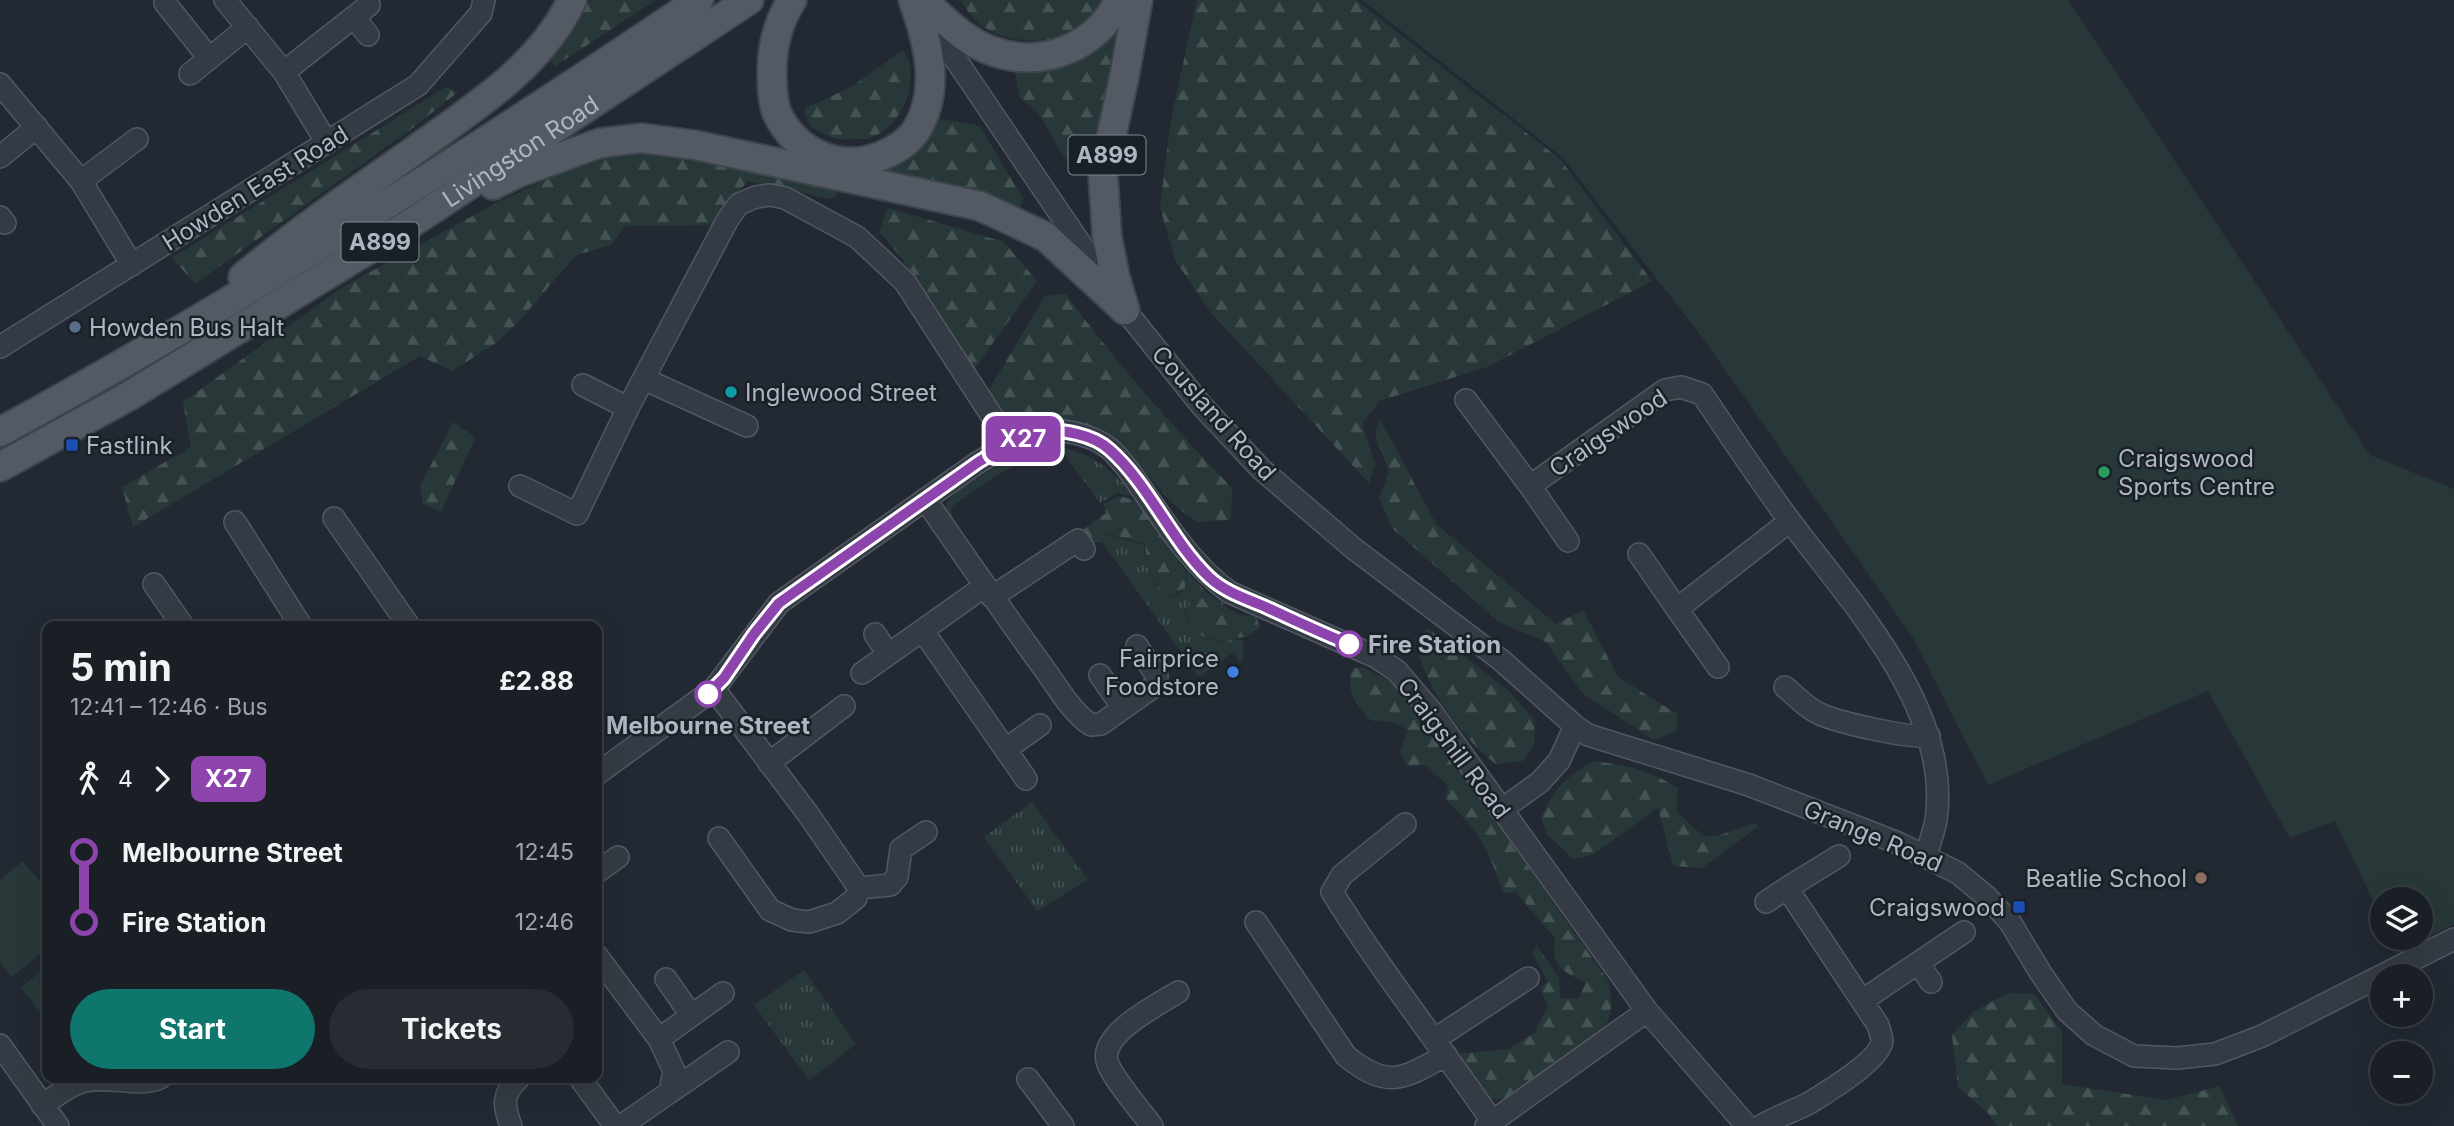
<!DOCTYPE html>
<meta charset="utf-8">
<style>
:root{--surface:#1a1f26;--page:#272c32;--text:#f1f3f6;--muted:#9fa2a7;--line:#383d43;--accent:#0f766e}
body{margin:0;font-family:Inter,sans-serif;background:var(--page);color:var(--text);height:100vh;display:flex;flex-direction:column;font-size:26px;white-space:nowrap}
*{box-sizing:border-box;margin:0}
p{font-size:23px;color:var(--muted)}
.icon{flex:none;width:38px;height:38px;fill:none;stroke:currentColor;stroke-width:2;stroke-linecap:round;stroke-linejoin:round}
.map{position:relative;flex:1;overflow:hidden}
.drawer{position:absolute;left:42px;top:621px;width:560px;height:462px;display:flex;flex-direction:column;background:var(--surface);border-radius:14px;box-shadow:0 7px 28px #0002,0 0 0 2px var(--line)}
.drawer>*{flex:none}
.badge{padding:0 14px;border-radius:10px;font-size:24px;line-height:46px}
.controls{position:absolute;left:2370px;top:887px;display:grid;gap:14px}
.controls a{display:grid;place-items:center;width:63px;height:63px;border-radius:50%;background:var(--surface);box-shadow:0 7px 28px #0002,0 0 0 2px var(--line);font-size:35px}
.map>.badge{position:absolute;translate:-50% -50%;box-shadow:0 0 0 4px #fff}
.legs{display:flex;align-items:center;gap:10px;height:77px;padding:0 28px;font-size:23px}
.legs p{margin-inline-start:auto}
.summary{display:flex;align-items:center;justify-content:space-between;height:119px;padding:0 28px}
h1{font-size:38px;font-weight:700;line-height:52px}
.action{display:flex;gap:14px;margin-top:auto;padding:14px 28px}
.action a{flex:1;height:80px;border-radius:42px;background:var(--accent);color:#fff;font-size:28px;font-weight:700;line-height:80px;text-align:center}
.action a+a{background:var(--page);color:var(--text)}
ul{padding:0 28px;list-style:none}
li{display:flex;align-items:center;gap:24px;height:70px;font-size:26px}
li i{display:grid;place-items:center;width:10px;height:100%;margin:0 9px;background:currentColor}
li i::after{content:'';width:18px;height:18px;margin:-9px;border:5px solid;border-radius:50%;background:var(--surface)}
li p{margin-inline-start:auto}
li:first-child i{background:linear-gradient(#0000 50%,currentColor 0)}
li:last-child i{background:linear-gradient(currentColor 50%,#0000 0)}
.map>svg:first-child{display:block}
.grass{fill:url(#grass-tufts)}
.forest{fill:url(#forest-firs)}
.pitch{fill:#283838}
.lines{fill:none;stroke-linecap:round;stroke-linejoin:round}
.minor-casing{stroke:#525862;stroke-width:24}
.major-casing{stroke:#3e444d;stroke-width:32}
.minor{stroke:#353b44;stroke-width:21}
.major{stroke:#535a64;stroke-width:28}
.line-1-casing{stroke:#fff;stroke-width:16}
.line-1{stroke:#8e44ad;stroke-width:10}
.service-dot{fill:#5c6f8a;stroke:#1a2028;stroke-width:2.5}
.culture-dot{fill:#0f9aa8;stroke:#1a2028;stroke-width:2.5}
.transit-dot{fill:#1a4fb4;stroke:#1a2028;stroke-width:2.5}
.leisure-dot{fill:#2e9e5b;stroke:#1a2028;stroke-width:2.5}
.stop-1-dot{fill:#fff;stroke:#8e44ad;stroke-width:3.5}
.shop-dot{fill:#3f7fe0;stroke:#1a2028;stroke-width:2.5}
.education-dot{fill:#8d6e63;stroke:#1a2028;stroke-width:2.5}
.labels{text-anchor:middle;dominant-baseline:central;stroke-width:5;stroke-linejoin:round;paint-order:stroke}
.shield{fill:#1a2028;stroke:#828893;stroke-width:2}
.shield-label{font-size:23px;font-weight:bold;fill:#afb5c1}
.street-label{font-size:24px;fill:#afb5c1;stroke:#1a2028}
.poi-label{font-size:24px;fill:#afb5c1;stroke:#1a2028;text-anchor:start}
.stop-label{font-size:24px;font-weight:bold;fill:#afb5c1;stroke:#1a2028;text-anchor:start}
</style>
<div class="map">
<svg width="2454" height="1126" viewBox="0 0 2454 1126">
<defs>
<pattern id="grass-tufts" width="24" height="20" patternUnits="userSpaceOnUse" patternTransform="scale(1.75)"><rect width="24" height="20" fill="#283838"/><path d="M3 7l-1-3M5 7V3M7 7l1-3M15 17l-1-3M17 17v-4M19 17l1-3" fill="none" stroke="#455353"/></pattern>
<pattern id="forest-firs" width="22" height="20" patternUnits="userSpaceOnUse" patternTransform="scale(1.75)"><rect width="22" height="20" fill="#283838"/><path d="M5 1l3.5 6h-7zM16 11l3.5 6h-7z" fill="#455353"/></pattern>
</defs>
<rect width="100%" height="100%" fill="#222933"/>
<!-- grass -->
<path class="grass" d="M1055,446C1090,452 1112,468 1133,496L1117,493L1100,503L1064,454C1023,450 983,486 951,507L953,525L945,513L947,502L954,494L1002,462L1026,451Z
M1107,534L1144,545C1147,569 1150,586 1173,597L1185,589L1187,571L1209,595L1225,605H1209L1203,598L1191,601L1185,613L1193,633L1222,643L1235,638L1244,642L1242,661L1240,662L1234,652L1199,677L1102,542Z
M1032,802L1088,880L1037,911L984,837Z
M804,970L856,1044L809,1080L754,1005Z"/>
<!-- forest -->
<path class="forest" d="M590,0H656L555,66L547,58Z
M960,0H1104C1090,43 1019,50 985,28C975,22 967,10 960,0Z
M1197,0H1356L1560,159L1652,281L1487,367L1379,401L1362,424L1375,464L1369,483L1212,314L1175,260L1160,207L1171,119Z
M1127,18L1094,168C1055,165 1057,137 1037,112C1032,107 1025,102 1020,98L1014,68Z
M903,50C922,77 903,125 873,137C869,139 862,139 857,139C836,141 829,137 811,127L804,109L851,87Z
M446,87L458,92L410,130L195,284L172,258Z
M936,118L980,126L1024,200L1017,211L878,173Z
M649,148L712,154L839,192L831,199L748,181L728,202L718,225L626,226L611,245L576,255L521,319L496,343L452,371L420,356L133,527L122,487L191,447L183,402L341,288L500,201L602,154Z
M888,208L1004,242L1037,281L973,371C945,323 918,273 879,232Z
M1066,294C1116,363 1173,427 1232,488L1231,520L1196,522L1172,503L1124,448L1096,427L1060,421L1028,423L1005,415L989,390L1045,296Z
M1380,419L1436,524L1556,624L1583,610L1618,677L1677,714V731L1654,740L1582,693L1546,642L1499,622L1393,529L1379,498L1389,472L1375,435Z
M453,422L475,438L441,512L423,504L420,486Z
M1118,496L1135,500L1186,571L1185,588L1172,596C1150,584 1147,568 1145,544L1107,533L1101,542L1092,543L1081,531L1106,513L1104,504Z
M1203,598L1209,605L1225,606L1238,614L1256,617L1260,627L1246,637L1235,638L1222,642L1193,633L1186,612L1191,601Z
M1428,628L1510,692L1535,721L1534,744L1523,761L1496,764C1465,741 1418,679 1417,640Z
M1362,667L1394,683L1412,702L1609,982C1612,1005 1614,1017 1598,1036L1513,1099H1490L1456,1054L1509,1049L1534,1033L1548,1006L1540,989L1548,981L1533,955L1536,944L1559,978L1560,998L1579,999L1585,983C1560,968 1551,970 1555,938L1516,892L1504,893C1495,871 1487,845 1471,827C1463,816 1453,808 1445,797L1448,786L1426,765L1408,766L1400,752L1408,730L1392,722L1370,720C1356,704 1344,690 1353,668Z
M1594,761C1627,765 1649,770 1678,788L1676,811L1704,837L1720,835L1753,823L1759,826L1702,868L1673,866L1658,808L1592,855L1573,859L1547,834L1541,818C1555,787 1565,778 1594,761Z
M2008,993L2034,994L2062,1032V1084L2166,1100L2220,1086L2238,1126H1997L1988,1113L1958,1087L1952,1035L1973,1012Z"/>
<!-- pitch -->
<path class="pitch" d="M1362,0H2068L2370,455L2454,489V924L2398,953L2391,938H2420V900H2382V919L2335,821L2290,838L2208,691L1988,785L1913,638L1705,341L1562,157Z
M23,861L47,890V948L12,977L0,962V880Z
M47,966V1021L21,988Z"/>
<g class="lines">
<!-- minor casing -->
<g class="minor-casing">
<path id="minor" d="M225,0L284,72L327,143
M165,3L209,58
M923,11L1125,310L1202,406L1261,469L1353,548L1501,660L1575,726L1588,735L1749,785L1898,843L1958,873L1987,897L2010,922L2040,972L2067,1011L2094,1035L2134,1056L2177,1058L2215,1054L2262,1036L2454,939
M354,17L368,35
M284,72L369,5
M190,74L248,27
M0,84L81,181L132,265
M0,157L37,127
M81,181L137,139
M0,217L5,223
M0,347L418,85L481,13L484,0
M644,379L747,426
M583,385L628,408
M1466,400L1530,486L1665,390L1681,387L1702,394C1732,438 1761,483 1793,525C1854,606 1952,711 1936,820C1934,832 1929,844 1926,856
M520,486L577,514L628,408L728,219L739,204L756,197L770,195L785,198L857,237L905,282L1010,444
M1530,486L1568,541
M925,499C963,554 1001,609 1040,663C1056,684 1070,711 1091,725L1101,724L1156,685L1157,676L1137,646
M334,518L409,626
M235,522L301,626
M1639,554L1677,609L1790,521
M154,584L183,626
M992,597L1078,540L1084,549
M1677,609L1718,667
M923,631L1026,779
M875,634L888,654
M862,673L985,586
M1100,675L1123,708
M1785,687C1795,695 1807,709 1820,714C1840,723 1907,738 1929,736
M714,689L808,814L859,888
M1006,749L1040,725
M769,763L844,706
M597,774L714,689L779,603L977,463C996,452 1017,436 1039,432C1060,427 1093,435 1110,449C1124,462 1135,479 1146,495C1170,530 1194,566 1229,592L1376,657L1397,671L1431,711L1647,1011L1747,1126
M1501,810L1540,782L1559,761L1575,726
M1405,824L1342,875L1332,892C1381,971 1439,1044 1492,1121
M719,838L770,910L792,920L809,922L837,913L856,898L859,888L890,885L897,877L901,849L926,832
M597,872L618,857
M1766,902L1787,888
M1256,922L1346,1056C1388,1090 1403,1079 1446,1055
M597,956L659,1039L674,1071L670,1092L621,1126
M1918,963L1931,982
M666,979L691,1015
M1863,1000L1964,932
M659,1039L723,993
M1435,1039L1528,978
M0,1045L58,1126
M580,1078L615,1126
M1028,1079L1063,1126
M670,1092L728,1052
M42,1105C54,1098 68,1086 81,1082C106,1074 139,1088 160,1078
M511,1126C503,1105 502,1094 519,1078
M1152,1126C1141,1111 1114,1080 1108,1064C1096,1035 1158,1005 1178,992
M1486,1126L1647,1011
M1761,1126C1777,1116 1795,1111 1811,1102C1827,1092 1880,1060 1882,1041C1882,1037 1879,1029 1878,1025L1787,888L1839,856"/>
</g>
<!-- major casing -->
<g class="major-casing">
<g id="major">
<path d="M792,0C778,22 772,45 772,71C772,84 772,100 777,113C795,152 838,172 879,157C893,151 909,143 917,129C941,89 928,41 913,0"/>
<path d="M922,0C943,18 965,42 992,51C1041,69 1097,48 1119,0"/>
<path d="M493,185L520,172L600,143L642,138L695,145L980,206L1046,237L1125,310"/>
<path d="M243,277C297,232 354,193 411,153C470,110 540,68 572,0"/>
<path d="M1125,310L1115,277L1107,236L1103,175L1124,78L1138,0"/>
<path d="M0,432C241,301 472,153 699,0"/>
<path id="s1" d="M0,467L129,396L413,222L749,0"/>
</g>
</g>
<!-- minor -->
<use href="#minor" class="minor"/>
<!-- major -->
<use href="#major" class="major"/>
</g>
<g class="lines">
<!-- line-1 casing -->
<g class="line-1-casing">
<path id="line-1" d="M708,694L724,678L754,634L779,603L977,463C995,452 1018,436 1039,432C1061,428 1094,435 1110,450C1150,486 1170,539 1209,577C1224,591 1242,597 1261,605C1290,618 1319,632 1349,644"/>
</g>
<!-- line-1 -->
<use href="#line-1" class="line-1"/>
</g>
<!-- markers -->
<circle class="service-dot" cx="75" cy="327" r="7"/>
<circle class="culture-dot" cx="731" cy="392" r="7"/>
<g class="transit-dot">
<rect x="65" y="438" width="14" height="14" rx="3.5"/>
<rect x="2012" y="900" width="14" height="14" rx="3.5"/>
</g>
<circle class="leisure-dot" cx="2104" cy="472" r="7"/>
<g class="stop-1-dot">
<circle cx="1349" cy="644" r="12"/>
<circle cx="708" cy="694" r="12"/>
</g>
<circle class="shop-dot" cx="1233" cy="672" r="7"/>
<circle class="education-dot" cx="2201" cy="878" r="7"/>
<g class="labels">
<!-- shield labels -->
<g class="shield">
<rect x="1068.5" y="135.5" width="77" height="39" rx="5"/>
<rect x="341.5" y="222.5" width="77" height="39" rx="5"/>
</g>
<g class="shield-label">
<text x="1107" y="155">A899</text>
<text x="380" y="242">A899</text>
</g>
<!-- street labels -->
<g class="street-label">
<text stroke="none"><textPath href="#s1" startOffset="609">Livingston Road</textPath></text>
<text transform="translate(255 188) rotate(-32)">Howden East Road</text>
<text transform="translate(1214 413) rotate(48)">Cousland Road</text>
<text transform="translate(1608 433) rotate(-34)">Craigswood</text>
<text transform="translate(1454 748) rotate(53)">Craigshill Road</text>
<text transform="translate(1873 836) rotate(23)">Grange Road</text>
</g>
<!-- poi labels -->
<g class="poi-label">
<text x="89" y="327">Howden Bus Halt</text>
<text x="745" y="392">Inglewood Street</text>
<text x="86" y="445">Fastlink</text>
<text x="2118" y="458">Craigswood<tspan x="2118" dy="28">Sports Centre</tspan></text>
<text x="1219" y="658" text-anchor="end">Fairprice<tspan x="1219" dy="28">Foodstore</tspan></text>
<text x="2187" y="878" text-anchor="end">Beatlie School</text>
<text x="2005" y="907" text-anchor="end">Craigswood</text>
</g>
<!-- stop labels -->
<g class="stop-label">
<text x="1368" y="644">Fire Station</text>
<text x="708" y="725" text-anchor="middle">Melbourne Street</text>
</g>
</g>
</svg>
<div class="controls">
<a><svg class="icon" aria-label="layers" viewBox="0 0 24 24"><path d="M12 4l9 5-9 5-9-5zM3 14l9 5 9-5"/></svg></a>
<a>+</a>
<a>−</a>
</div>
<b class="badge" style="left:1023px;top:439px;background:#8e44ad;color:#fff">X27</b>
<section class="drawer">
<div class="summary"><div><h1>5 min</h1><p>12:41 – 12:46 · Bus</p></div><b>£2.88</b></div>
<div class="legs"><svg class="icon" aria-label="walk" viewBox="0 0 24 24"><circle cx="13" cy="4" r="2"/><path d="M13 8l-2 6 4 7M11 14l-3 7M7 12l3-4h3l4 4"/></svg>4<svg class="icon" aria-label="forward" viewBox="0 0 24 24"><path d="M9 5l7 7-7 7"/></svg><b class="badge" style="background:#8e44ad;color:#fff">X27</b></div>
<ul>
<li><i style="color:#8e44ad"></i><b>Melbourne Street</b><p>12:45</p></li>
<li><i style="color:#8e44ad"></i><b>Fire Station</b><p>12:46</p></li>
</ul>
<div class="action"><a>Start</a><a>Tickets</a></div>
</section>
</div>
